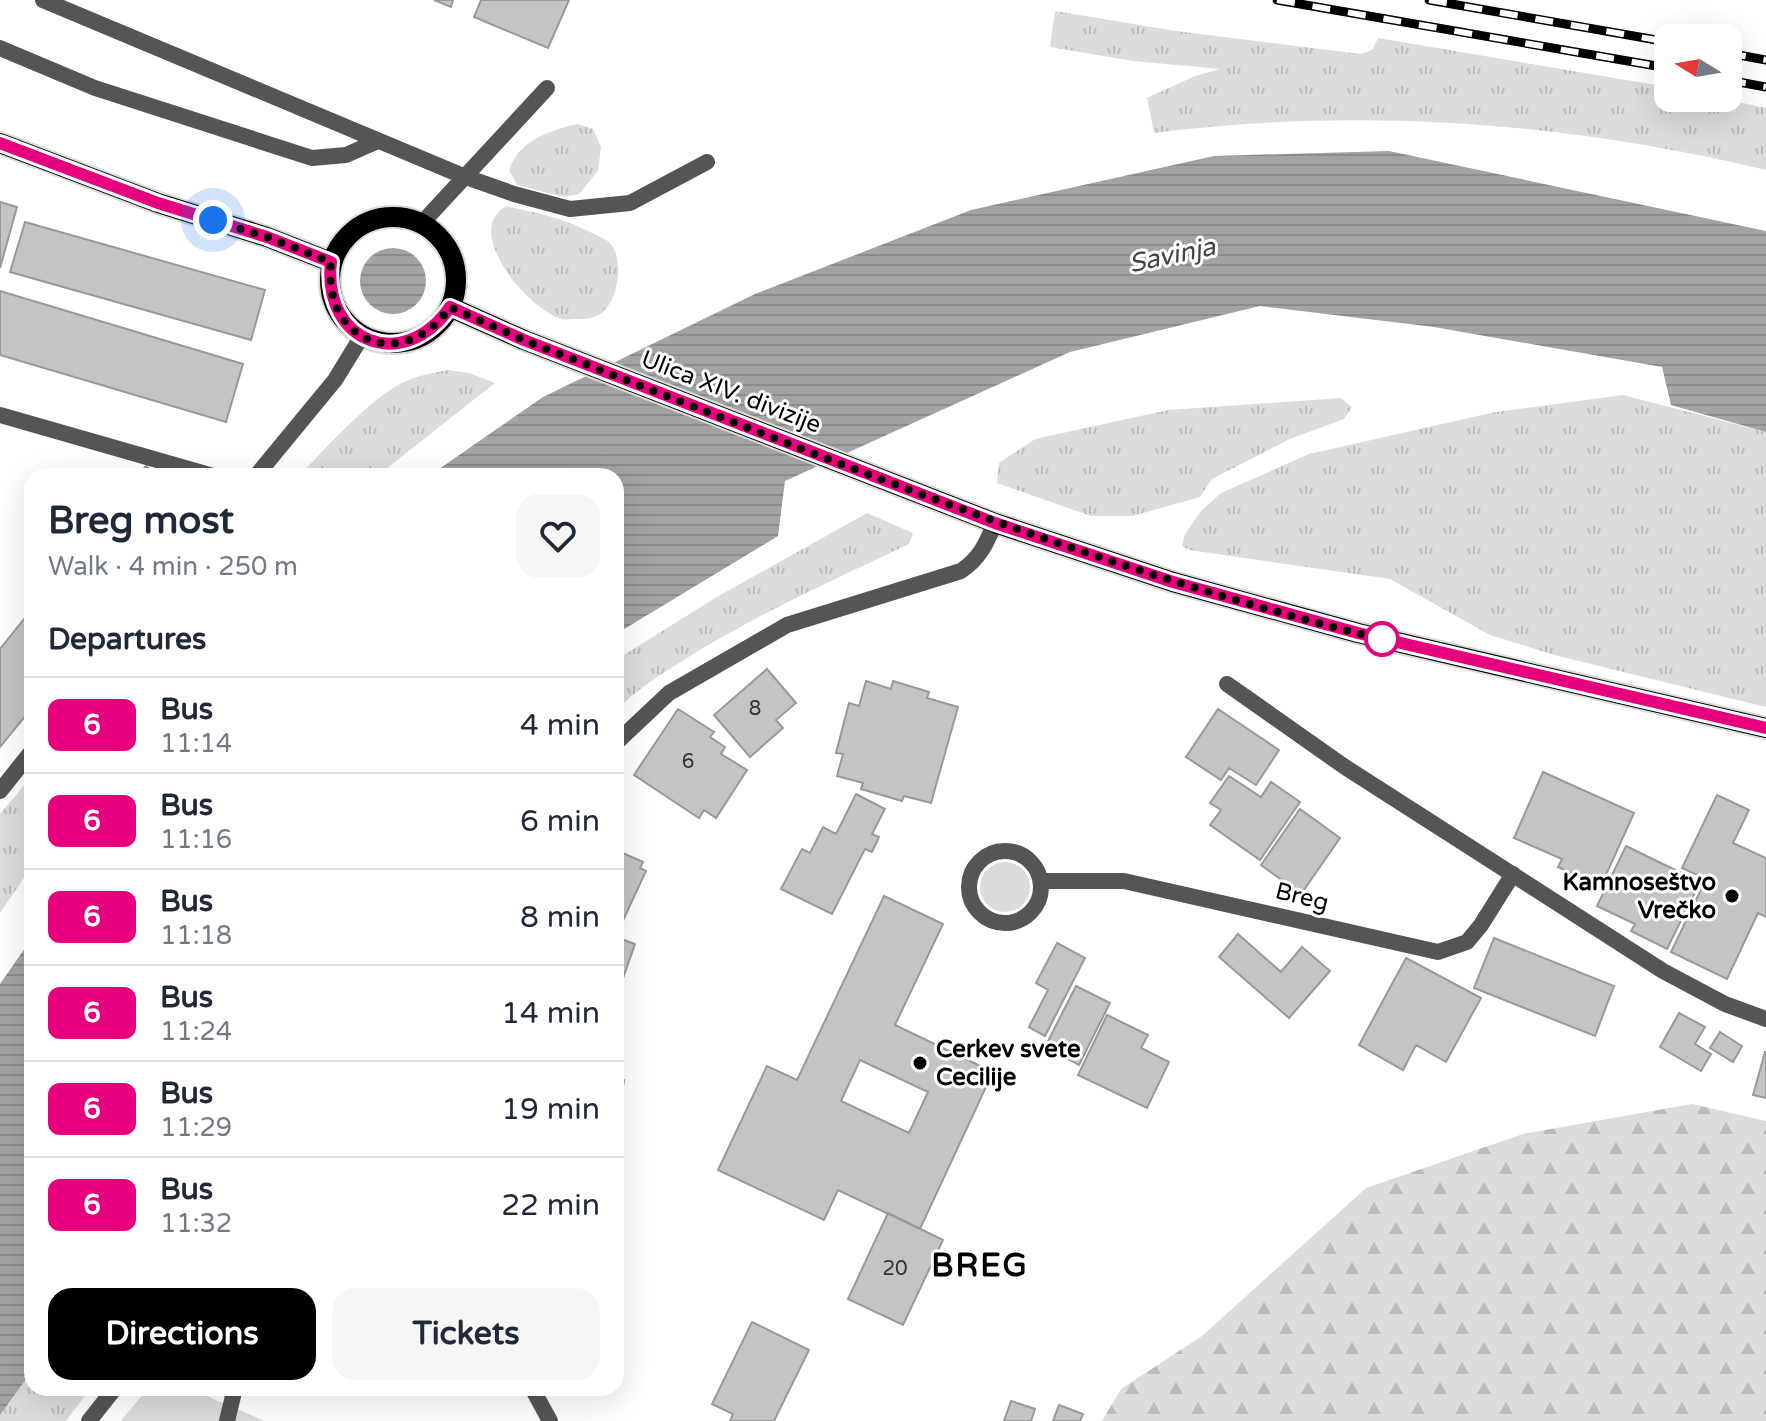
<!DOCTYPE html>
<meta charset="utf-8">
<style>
:root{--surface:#fff;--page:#f6f6f7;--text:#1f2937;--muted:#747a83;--line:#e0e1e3;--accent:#000}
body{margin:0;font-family:"Varela Round",sans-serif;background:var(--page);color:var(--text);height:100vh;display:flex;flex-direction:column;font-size:30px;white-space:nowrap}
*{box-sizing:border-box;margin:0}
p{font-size:26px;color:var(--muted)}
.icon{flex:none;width:44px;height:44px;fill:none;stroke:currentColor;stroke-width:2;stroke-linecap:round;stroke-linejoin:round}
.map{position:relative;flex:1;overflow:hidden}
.panel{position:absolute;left:24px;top:468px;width:600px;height:928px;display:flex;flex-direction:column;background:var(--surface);border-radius:24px;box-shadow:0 8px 32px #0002}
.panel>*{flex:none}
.badge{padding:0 16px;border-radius:12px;font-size:28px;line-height:52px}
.needle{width:52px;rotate:281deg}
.buttons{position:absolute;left:1654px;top:24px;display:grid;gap:16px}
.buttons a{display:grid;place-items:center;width:88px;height:88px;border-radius:16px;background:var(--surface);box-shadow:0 8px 32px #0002;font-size:40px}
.you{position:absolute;width:40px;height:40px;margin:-20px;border:6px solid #fff;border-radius:50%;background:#1a73e8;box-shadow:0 0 0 12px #1a73e833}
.map>.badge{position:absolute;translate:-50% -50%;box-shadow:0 0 0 4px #fff}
h2{padding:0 24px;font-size:30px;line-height:72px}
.round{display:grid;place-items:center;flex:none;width:84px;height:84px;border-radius:24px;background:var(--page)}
.headline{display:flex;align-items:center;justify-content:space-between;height:136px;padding:0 24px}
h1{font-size:38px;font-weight:700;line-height:60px}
.primary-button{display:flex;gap:16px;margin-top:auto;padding:16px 24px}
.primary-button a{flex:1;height:92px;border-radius:24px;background:var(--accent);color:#fff;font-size:32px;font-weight:700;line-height:92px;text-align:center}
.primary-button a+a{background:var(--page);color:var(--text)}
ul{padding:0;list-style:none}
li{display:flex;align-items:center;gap:24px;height:96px;padding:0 24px;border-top:2px solid var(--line)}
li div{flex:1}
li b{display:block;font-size:30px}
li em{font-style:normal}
li .badge{min-width:88px;font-weight:700;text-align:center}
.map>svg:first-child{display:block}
.grass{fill:url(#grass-tufts)}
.forest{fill:url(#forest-firs)}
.green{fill:#dcdcdc}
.water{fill:url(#water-rules)}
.building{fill:#c4c4c4;stroke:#999;stroke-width:2;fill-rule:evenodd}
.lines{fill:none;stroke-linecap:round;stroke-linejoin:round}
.primary-casing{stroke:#dbdbdb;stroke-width:24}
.service{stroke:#555;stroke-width:16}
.minor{stroke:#555;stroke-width:16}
.tertiary{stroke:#555;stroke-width:16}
.primary{stroke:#000;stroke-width:20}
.rail-casing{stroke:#000;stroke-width:9}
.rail{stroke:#fff;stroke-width:6;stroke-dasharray:18;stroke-linecap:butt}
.line-casing{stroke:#fff;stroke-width:18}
.line{stroke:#e6007e;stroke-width:12}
.walk{stroke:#000;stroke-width:8;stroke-dasharray:0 14.4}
.stop-dot{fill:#fff;stroke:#e6007e;stroke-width:4}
.poi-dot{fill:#000;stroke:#fff;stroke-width:3}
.labels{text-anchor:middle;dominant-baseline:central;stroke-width:6;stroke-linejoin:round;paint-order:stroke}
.number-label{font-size:20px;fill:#313131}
.street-label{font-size:24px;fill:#000;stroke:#fff}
.poi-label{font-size:24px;font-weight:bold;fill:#000;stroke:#fff;text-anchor:end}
.water-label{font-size:26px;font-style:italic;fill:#444;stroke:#fff}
.district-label{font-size:32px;font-weight:bold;letter-spacing:2px;fill:#000;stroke:#fff}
</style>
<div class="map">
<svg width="1766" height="1421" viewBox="0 0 1766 1421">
<defs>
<pattern id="grass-tufts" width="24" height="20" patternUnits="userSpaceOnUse" patternTransform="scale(2)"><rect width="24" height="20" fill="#dcdcdc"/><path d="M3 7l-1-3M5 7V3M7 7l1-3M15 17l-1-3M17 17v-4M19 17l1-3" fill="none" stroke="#bbb"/></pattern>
<pattern id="forest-firs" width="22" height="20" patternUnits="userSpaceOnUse" patternTransform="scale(2)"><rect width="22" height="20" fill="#dcdcdc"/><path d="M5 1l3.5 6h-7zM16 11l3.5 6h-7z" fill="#bbb"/></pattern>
<pattern id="water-rules" width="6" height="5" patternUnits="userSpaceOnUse" patternTransform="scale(2)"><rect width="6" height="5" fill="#a3a3a3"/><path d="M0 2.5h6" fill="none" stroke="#8b8b8b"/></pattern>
</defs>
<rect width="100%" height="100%" fill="#fff"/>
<!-- grass -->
<path class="grass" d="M1055,11L1176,31L1361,54L1372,50L1378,38L1668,87V98H1719L1766,108V170C1566,122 1359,107 1154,133L1147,98L1195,76L1220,69L1133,61L1050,47Z
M577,124L593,129L601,147L598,171L579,194L563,197L517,185L509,170C519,141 548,131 577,124Z
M506,206C542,214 562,217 594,234C599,237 606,239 610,243C624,259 619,298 603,312C596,319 583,319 574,319C570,319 566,320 562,319C530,311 461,232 506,206Z
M448,370L469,373L495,383L377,476H299C325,449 373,395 406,381C419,375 433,373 448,370Z
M1623,395L1766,432V707L1558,656L1490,635L1390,579L1189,550L1182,546L1185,534L1201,511L1221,493L1309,454L1495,412Z
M1341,398L1352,407L1344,419L1290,439L1212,479L1200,497L1133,516H1091L997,483L999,463L1035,439L1168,410Z
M867,513L913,533L909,544C835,579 760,613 690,656C664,673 637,688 616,711V660L715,598Z
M32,776V866L0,913V814Z
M32,1371V1388H91L66,1421H0V1415Z"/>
<!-- forest -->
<path class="forest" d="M1692,1104L1766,1121V1421H1102L1121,1389L1202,1336L1366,1188L1523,1134Z"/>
<!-- green -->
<path class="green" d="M980 887a25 25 0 1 1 50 0a25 25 0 1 1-50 0Z
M148,1388H188L265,1421H121Z"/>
<!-- water -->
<path class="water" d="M1389,151L1766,231V432L1671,405L1662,367L1434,327L1260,306L1070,352L785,481L778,536L616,634V476H429L543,397L755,294L971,210L1214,156Z
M360 281a33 33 0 1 1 66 0a33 33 0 1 1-66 0Z
M32,938V1371L0,1415V984Z"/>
<!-- building -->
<path class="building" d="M434,0H453L451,7Z
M481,0H569L548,48L474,17Z
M0,202L17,207L0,268Z
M25,222L265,290L251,340L10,272Z
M0,291L243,364L226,422L0,355Z
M146,466L158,476H138Z
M32,609V708L0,747V649Z
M767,669L796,703L776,720L783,728L750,757L714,715Z
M866,681L891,689L893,681L929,692L927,698L958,707L931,803L904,796L902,801L861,789L863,783L837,776L843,754L836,753L849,703L859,706Z
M678,709L714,732L710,737L725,747L721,754L747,770L716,818L704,810L699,818L634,775Z
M1218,709L1279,750L1256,785L1229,768L1221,780L1186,757Z
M1543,772L1634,813L1601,886L1558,867L1562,859L1514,838Z
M1229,776L1261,797L1271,782L1300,802L1260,860L1210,825L1221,810L1210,803Z
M856,794L885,809L872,834L879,837L872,852L865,849L832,914L781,889L802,849L810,853L823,827L836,834Z
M1717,795L1749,810L1733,843L1766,858V917L1758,913L1727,979L1671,952L1706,879L1682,868Z
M1300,809L1340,838L1301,894L1261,865Z
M1626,846L1700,882L1667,949L1631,931L1635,924L1597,906Z
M616,850L643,862L640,868L646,871L620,927L616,925Z
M884,896L943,924L895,1025L993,1072L920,1229L838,1190L824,1220L718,1170L767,1066L797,1080ZM860,1060L928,1092L909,1133L841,1101Z
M1238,934L1281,972L1302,947L1330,971L1289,1018L1219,957Z
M616,937L635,944L616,998Z
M1494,938L1614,986L1595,1036L1474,988Z
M1057,943L1085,958L1045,1036L1029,1027L1048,990L1036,983Z
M1406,958L1481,998L1446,1062L1416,1045L1403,1070L1359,1045Z
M1076,986L1110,1003L1079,1065L1045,1047Z
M1679,1013L1705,1027L1695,1044L1711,1054L1701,1071L1660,1047Z
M1107,1015L1148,1035L1141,1048L1169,1062L1147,1108L1078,1075Z
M1720,1032L1742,1046L1733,1062L1710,1048Z
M1765,1052H1766V1098L1753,1095Z
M616,1079L624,1080L616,1132Z
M888,1213L943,1240L903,1325L848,1299Z
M752,1322L809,1350L774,1421H730L733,1414L712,1404Z
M1011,1401L1035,1409L1031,1421H1004Z
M1059,1405L1083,1414L1080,1421H1053Z"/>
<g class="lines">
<!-- primary casing -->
<g class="primary-casing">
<path id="primary" d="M0,143L158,203L267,237L331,262
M330 280a63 63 0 1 1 126 0a63 63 0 1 1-126 0Z
M450,307L524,340L995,523L1173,582L1358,633L1766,728"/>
</g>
<!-- service -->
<path class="service" d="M43,0L463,176L514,194L570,209L630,203L707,162
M0,48L95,88L312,158L346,155L378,141
M422,223L547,88
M969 887a36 36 0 1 1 72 0a36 36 0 1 1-72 0Z
M1041,881H1124L1438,952L1467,942L1481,925L1513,874"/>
<!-- minor -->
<path class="minor" d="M0,415L213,476
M256,476L335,380L362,336
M1227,684L1345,767L1663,971L1725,1004L1766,1019
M0,791L32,751
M532,1388L550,1421
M227,1421L235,1388"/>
<!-- tertiary -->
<path class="tertiary" d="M616,743L669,693L787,625L961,571C980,558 986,544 995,523
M89,1421L115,1388"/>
<!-- primary -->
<use href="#primary" class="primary"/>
<!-- rail casing -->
<g class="rail-casing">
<path id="rail" d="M1277,0L1668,68
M1429,0L1668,42
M1728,53L1766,60
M1728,80L1766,87"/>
</g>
<!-- rail -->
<use href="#rail" class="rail"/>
</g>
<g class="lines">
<!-- line casing -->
<g class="line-casing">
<path id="line" d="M0,143L158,203L267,237L331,262C322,343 404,374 450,307L524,340L995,523L1173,582L1358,633L1766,728"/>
</g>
<!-- line -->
<use href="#line" class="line"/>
<!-- walk -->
<path class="walk" d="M213,220L267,237L331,262C322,343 404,374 450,307L524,340C807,450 1089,569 1386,640L1382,639"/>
</g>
<!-- markers -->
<circle class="stop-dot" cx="1382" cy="639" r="16"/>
<g class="poi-dot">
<circle cx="1732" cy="896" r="8"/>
<circle cx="920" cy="1063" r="8"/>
</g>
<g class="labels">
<!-- number labels -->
<g class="number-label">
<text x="755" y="709">8</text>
<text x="688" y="762">6</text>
<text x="895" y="1269">20</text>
</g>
<!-- street labels -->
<g class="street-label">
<text transform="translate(731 392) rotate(21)">Ulica XIV. divizije</text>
<text transform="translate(1302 897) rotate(14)">Breg</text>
</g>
<!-- poi labels -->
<g class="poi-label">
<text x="1716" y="882">Kamnoseštvo<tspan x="1716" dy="28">Vrečko</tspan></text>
<text x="936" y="1049" text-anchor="start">Cerkev svete<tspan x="936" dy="28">Cecilije</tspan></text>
</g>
<!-- water labels -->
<g class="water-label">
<text transform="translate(1172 255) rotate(-12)">Savinja</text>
</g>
<!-- district labels -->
<g class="district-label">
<text x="980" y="1266">BREG</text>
</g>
</g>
</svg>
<div class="buttons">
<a><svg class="needle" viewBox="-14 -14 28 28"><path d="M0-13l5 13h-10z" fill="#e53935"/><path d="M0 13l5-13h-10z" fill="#747a83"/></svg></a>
</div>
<div class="you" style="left:213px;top:220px"></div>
<section class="panel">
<div class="headline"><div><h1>Breg most</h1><p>Walk · 4 min · 250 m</p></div><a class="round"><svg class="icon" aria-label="heart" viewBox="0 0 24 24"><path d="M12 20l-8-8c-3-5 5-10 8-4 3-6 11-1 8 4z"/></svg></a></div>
<h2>Departures</h2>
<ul>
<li><span class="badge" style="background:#e6007e;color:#fff">6</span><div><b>Bus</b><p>11:14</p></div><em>4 min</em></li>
<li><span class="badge" style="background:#e6007e;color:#fff">6</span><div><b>Bus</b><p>11:16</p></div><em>6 min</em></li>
<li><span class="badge" style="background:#e6007e;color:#fff">6</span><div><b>Bus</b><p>11:18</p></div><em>8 min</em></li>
<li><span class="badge" style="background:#e6007e;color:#fff">6</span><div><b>Bus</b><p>11:24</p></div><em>14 min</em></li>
<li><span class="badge" style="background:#e6007e;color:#fff">6</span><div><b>Bus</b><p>11:29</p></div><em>19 min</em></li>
<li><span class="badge" style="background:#e6007e;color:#fff">6</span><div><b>Bus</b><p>11:32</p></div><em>22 min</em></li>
</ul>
<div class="primary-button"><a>Directions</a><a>Tickets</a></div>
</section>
</div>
